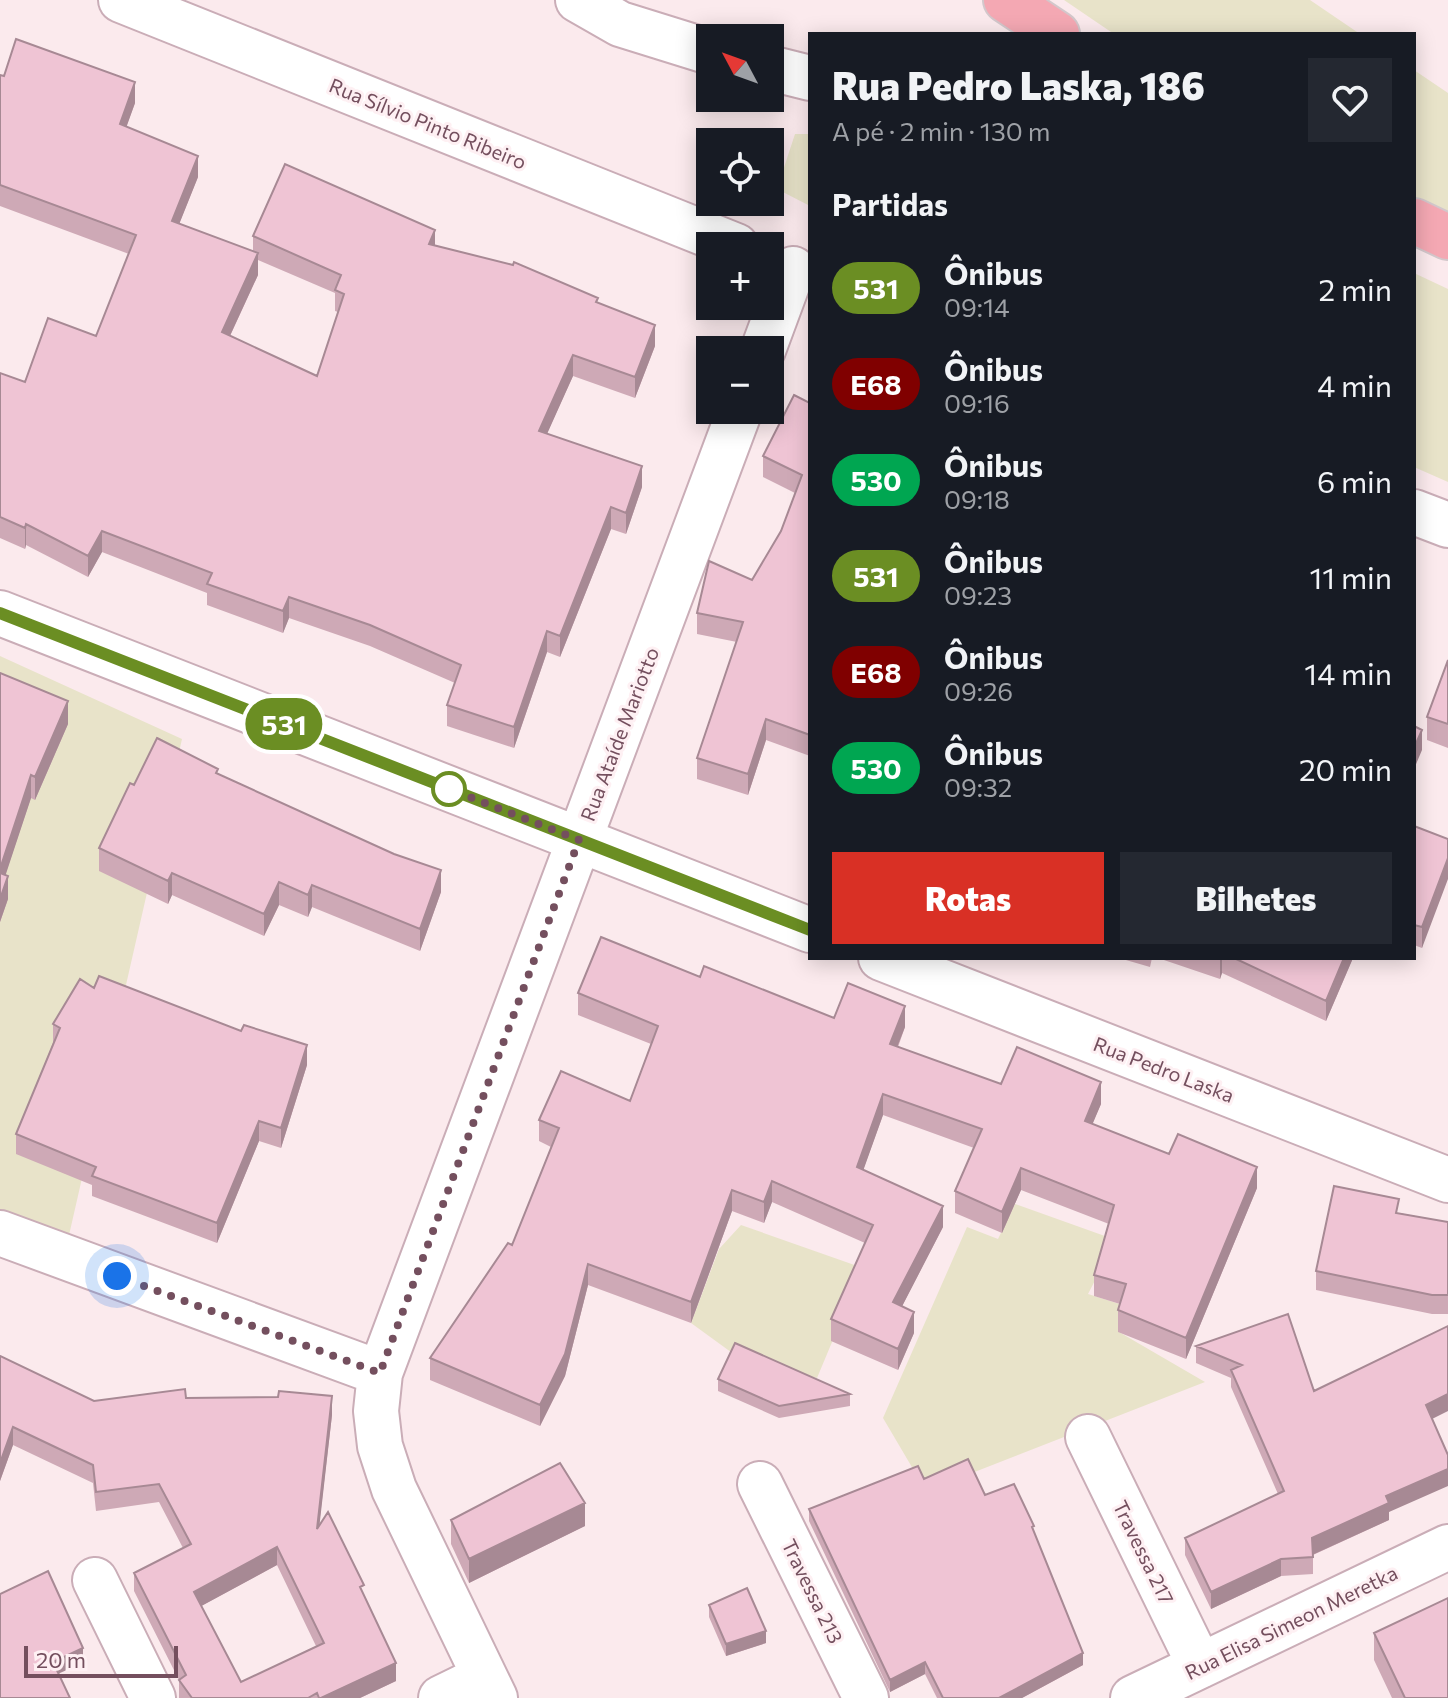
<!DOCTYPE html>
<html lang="pt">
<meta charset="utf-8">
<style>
:root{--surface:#171b24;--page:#242831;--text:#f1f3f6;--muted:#9ea1a6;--accent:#d93025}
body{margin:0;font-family:Commissioner,sans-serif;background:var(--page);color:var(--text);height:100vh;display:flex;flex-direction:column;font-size:30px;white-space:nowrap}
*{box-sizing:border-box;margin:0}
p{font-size:26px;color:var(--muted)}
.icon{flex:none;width:44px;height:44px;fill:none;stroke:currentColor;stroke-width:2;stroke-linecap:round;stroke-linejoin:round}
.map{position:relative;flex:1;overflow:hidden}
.sheet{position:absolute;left:808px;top:32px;width:608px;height:928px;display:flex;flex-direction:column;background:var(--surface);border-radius:0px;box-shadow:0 4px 20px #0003}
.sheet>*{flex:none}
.badge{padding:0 16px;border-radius:26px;font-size:28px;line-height:52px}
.needle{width:52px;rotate:311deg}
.tools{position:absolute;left:696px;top:24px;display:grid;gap:16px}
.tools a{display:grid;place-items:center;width:88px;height:88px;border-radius:0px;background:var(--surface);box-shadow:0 4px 20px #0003;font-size:40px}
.scale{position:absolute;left:24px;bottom:20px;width:154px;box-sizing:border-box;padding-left:8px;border:4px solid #744f5e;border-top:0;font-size:22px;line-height:28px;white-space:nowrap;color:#744f5e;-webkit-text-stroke:6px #fef0f3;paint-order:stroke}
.you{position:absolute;width:40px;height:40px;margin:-20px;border:6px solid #fff;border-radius:50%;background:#1a73e8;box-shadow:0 0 0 12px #1a73e833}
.map>.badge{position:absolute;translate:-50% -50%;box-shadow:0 0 0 4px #fff}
h2{padding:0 24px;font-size:30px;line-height:72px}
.round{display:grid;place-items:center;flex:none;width:84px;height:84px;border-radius:0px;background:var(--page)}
.overview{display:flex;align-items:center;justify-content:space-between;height:136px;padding:0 24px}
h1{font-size:38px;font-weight:800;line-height:60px}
.primary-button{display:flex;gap:16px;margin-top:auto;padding:16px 24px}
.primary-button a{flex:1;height:92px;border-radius:0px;background:var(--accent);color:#fff;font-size:32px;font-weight:800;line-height:92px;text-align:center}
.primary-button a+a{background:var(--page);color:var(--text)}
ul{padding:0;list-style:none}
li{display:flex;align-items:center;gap:24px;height:96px;padding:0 24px}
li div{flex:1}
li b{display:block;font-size:30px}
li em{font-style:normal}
li .badge{min-width:88px;font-weight:700;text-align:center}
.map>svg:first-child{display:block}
.green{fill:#e8e3c9}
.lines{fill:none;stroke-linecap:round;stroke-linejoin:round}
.minor-casing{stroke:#caadb7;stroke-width:48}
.major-casing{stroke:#d3c7cb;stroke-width:48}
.minor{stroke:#fff;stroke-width:44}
.major{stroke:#f4a8b3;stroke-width:44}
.wall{fill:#cea9b6;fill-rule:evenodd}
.shaded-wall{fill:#a78994}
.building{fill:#efc4d4;stroke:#a78994;stroke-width:2;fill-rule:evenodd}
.line-casing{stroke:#fff;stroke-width:18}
.line{stroke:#6b8e23;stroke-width:12}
.walk{stroke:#744f5e;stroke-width:8;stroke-dasharray:0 14.4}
.stop-dot{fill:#fff;stroke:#6b8e23;stroke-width:4}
.labels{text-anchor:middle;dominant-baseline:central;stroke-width:6;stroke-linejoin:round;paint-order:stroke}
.street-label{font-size:20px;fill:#744f5e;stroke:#fef0f3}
</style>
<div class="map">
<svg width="1448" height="1698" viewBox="0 0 1448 1698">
<rect width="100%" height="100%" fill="#fbeaed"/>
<!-- green -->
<path class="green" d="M1064,0H1310L1360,34H1114Z
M1414,70L1448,93V214L1414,200Z
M795,134H810V206L777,189Z
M1414,273L1448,289V482L1414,467Z
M0,656L182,739L67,1244L0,1219Z
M1015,1204L1116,1240L1088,1294L1126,1306L1119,1332L1205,1382L926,1491L883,1418L967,1227L998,1239Z
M741,1225L863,1268L817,1378L735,1355L691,1323L719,1249Z"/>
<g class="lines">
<!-- minor casing -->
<g class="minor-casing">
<path id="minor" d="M121,0L736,246
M578,0L620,24L710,52
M770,68L810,78
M763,350L793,269
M1414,512L1448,525
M0,613L810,930
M881,958L1448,1180
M0,1233L380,1373
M1088,1437L1200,1666
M760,1484L866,1698
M95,1580L153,1698
M441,1698L484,1677
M495,1698L394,1489L380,1446L376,1411L380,1373L740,410
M1133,1698L1448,1547"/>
</g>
<!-- major casing -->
<g class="major-casing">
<path id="major" d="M1006,0L1057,34
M1414,221L1448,237"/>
</g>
<!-- minor -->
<use href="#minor" class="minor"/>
<!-- major -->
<use href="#major" class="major"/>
</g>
<!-- wall -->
<path class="wall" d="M0,75L135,103L126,127L198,177L179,224L253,252V236L435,245L598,303L655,346L635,398L573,376L547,433L642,487L626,534L611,529L560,657L547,652L514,748L447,726V705L455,683L370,646L289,618L283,633L207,605V593L102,552L88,577L26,545L25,549L0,538V373L25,382L96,336L129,254L0,206ZM258,260L335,293V311L338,312L317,376L230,336L258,275Z
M810,403V756L766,740L748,795L697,779V758L737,642L697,634V613L752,580L781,531L795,493L763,477V456Z
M1448,660V748L1427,740V717Z
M0,673L68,724L35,800L31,798L5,875L8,899L0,922Z
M218,774L441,892L420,951L312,907L308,917L279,905L264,936L172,895L168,904L99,871V848L134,785Z
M1414,826L1448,839L1422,948L1414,945Z
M1119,958H1152L1150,967Z
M1158,958H1353L1326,1021L1222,973L1220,979Z
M700,977L834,1018L905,1027L898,1047L1001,1084L1101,1104L1092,1124L1257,1188L1186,1359L1118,1332V1310L1120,1304L1094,1296V1275L1109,1224L1021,1190L1002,1233L955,1213V1191L974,1148L883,1115L863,1170L943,1227L902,1306L914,1333L898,1370L831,1341V1319L865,1243L772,1202L764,1223L732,1211L691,1323L588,1285L565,1376L540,1426L430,1380V1358L512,1245L551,1147L539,1141V1120L630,1101L651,1044L578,1015V993Z
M94,988L307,1065L281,1148L259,1141L217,1243L92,1196V1185L16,1154V1134L53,1043V1024Z
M1399,1213L1448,1222V1314H1432L1316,1290V1271Z
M1196,1346L1314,1391L1432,1419L1389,1512V1520L1313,1555V1574L1281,1576L1211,1609L1185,1555V1538L1278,1494L1231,1387V1378L1196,1363Z
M0,1356L94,1401L186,1398L332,1415L319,1525L364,1596L396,1681L360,1698H179V1680L134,1591V1573L183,1548L159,1502L96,1511L93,1483L13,1445L0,1481ZM277,1565L316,1646L241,1682L201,1606Z
M718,1379L850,1394V1406L779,1418L718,1391Z
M924,1479L985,1495L1034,1532L1083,1665L1022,1698H937L925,1674L890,1692L809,1521V1509Z
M451,1520L585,1526L469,1583L451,1544Z
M709,1605L766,1643L726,1656L709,1617Z
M1374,1633L1448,1698H1392L1374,1660Z"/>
<!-- shaded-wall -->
<path class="shaded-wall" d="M135,82V103L120,145V124Z
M198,156V177L172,242V221Z
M435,230V251L429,244Z
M258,253V275L222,353V332Z
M655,325V346L635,398V377Z
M573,355V376L539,452V431Z
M642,466V487L626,534V513Z
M611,507V529L560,657V636Z
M26,524V545L25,549V528Z
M102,531V552L88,577V556Z
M289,597V618L283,633V611Z
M547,631V652L514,748V727Z
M68,701V724L35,800V777Z
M766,719V740L748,795V774Z
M1422,730V750L1414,769V748Z
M31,775V798L0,892V869Z
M1448,858V879L1422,948V927Z
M441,870V892L420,951V929Z
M172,873V895L168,904V881Z
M8,876V899L0,922V899Z
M279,882V905L264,936V914Z
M312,885V907L308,917V895Z
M1220,958H1222V973L1220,979Z
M1344,958H1353L1326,1021V1001Z
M905,1006V1027L890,1065V1044Z
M307,1045V1065L281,1148V1128Z
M1101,1082V1104L1085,1142V1121Z
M883,1094V1115L857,1188V1167Z
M259,1121V1141L217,1243V1223Z
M1257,1167V1188L1186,1359V1338Z
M1021,1168V1190L1002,1233V1212Z
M772,1181V1202L764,1223V1202Z
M732,1190V1211L691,1323V1302Z
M943,1206V1227L893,1324V1302Z
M588,1264V1285L565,1376L540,1426V1405Z
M914,1312V1333L898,1370V1349Z
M1448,1394V1411L1426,1422V1405Z
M332,1396V1415L317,1547V1529Z
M13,1427V1445L0,1481V1463Z
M1448,1469V1486L1389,1512V1520L1312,1555V1538L1386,1496Z
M585,1503V1526L469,1583V1559Z
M277,1547V1565L194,1610V1592Z
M1281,1559V1576L1211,1609V1592Z
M766,1631V1643L726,1656V1644Z
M83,1648V1663L53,1676V1662Z
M1083,1653V1665L1022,1698H999Z
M925,1662V1674L890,1692V1680Z
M396,1663V1681L360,1698H321Z"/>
<!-- building -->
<path class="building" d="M16,39L135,82L120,124L198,156L172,221L258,253L222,332L317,376L344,294L335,290L341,275L253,236L285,164L435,230L429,244L513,265L514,262L598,298L596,302L655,325L635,377L573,355L539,431L642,466L626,513L611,507L560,636L547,631L514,727L447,705L461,665L370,625L289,597L283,611L207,584L212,573L102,531L88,556L26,524L25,528L0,517V373L25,382L48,318L96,336L136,235L0,185V75L4,76Z
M794,395L810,403V735L766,719L748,774L697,758L743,622L697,613L709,561L752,580L781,531L802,475L763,456Z
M1448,660V724L1427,717Z
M0,673L68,701L35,777L31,775L0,869Z
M1414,726L1422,730L1414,748Z
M157,738L218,769L216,773L394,854L441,870L420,929L312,885L308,895L279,882L264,914L172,873L168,881L99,848L130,783L134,785Z
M1414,826L1448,839V858L1422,927L1414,925Z
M0,873L8,876L0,899Z
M601,937L700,977L704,966L834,1018L848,983L905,1006L890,1044L1001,1084L1017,1047L1101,1082L1085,1121L1169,1154L1178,1134L1257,1167L1186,1338L1118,1310L1126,1284L1094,1275L1114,1205L1021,1168L1002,1212L955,1191L982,1129L883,1094L857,1167L943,1206L893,1302L914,1312L898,1349L831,1319L873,1225L772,1181L764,1202L732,1190L691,1302L588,1264L565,1354L540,1405L430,1358L508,1243L512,1245L559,1128L539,1120L561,1071L630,1101L658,1026L578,993Z
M1234,958H1344L1326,1001Z
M99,976L241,1031L244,1025L307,1045L281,1128L259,1121L217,1223L92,1176L96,1167L16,1134L60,1028L53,1024L80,979L94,988Z
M1334,1186L1399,1199L1396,1213L1448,1222V1295H1432L1316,1271Z
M1288,1314L1314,1391L1448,1326V1394L1426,1405L1448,1455V1469L1386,1496L1389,1503L1312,1538L1313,1557L1281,1559L1211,1592L1185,1538L1284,1491L1231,1370L1242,1365L1196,1346Z
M735,1343L850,1394L779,1406L718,1379Z
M0,1356L94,1401L185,1389L186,1398L278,1397L279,1391L332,1396L317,1529L328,1512L364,1585L360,1587L396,1663L321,1698H319L317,1693L308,1698H192L179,1680L186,1675L134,1573L191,1544L159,1484L96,1492L93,1465L13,1427L0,1463ZM277,1547L324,1643L241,1682L194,1592Z
M968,1459L985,1495L1014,1484L1034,1526L1032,1527L1083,1653L999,1698H943L925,1662L890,1680L809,1509L918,1466L924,1479Z
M560,1463L585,1503L469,1559L451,1520Z
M48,1571L83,1648L53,1662L70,1698H0V1594Z
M747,1588L766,1631L726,1644L709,1605Z
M1448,1598V1698H1405L1374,1633Z"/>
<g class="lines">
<!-- line casing -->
<g class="line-casing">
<path id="line" d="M0,613L810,930"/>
</g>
<!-- line -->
<use href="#line" class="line"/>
<!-- walk -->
<path class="walk" d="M117,1276L380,1373L579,840L449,789"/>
</g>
<!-- markers -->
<circle class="stop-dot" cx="449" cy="789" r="16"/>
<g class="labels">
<!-- street labels -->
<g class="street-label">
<text transform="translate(428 123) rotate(22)">Rua Sílvio Pinto Ribeiro</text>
<text transform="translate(619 734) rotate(-69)">Rua Ataíde Mariotto</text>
<text transform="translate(1164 1069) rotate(21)">Rua Pedro Laska</text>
<text transform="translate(1144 1552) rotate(64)">Travessa 217</text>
<text transform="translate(813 1591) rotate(64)">Travessa 213</text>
<text transform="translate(1291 1622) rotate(-26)">Rua Elisa Simeon Meretka</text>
</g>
</g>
</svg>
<div class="tools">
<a><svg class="needle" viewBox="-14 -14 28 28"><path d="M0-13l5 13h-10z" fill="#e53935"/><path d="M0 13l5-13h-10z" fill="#9ea1a6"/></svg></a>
<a><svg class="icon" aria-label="locate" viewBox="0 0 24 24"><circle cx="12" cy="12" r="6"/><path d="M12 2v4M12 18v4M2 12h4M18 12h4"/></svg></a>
<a>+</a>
<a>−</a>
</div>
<div class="scale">20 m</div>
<div class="you" style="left:117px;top:1276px"></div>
<b class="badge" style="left:284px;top:724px;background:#6b8e23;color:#fff">531</b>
<section class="sheet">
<div class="overview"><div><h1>Rua Pedro Laska, 186</h1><p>A pé · 2 min · 130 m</p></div><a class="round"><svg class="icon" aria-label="heart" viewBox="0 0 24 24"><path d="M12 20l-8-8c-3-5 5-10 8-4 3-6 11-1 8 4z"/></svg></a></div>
<h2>Partidas</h2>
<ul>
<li><span class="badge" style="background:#6b8e23;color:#fff">531</span><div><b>Ônibus</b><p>09:14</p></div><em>2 min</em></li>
<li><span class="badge" style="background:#800000;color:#fff">E68</span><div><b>Ônibus</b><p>09:16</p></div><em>4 min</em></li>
<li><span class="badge" style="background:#00a651;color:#fff">530</span><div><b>Ônibus</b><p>09:18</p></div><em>6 min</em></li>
<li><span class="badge" style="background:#6b8e23;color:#fff">531</span><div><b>Ônibus</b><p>09:23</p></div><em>11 min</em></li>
<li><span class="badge" style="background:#800000;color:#fff">E68</span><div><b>Ônibus</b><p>09:26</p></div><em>14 min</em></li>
<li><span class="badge" style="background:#00a651;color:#fff">530</span><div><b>Ônibus</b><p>09:32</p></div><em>20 min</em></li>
</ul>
<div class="primary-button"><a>Rotas</a><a>Bilhetes</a></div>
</section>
</div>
